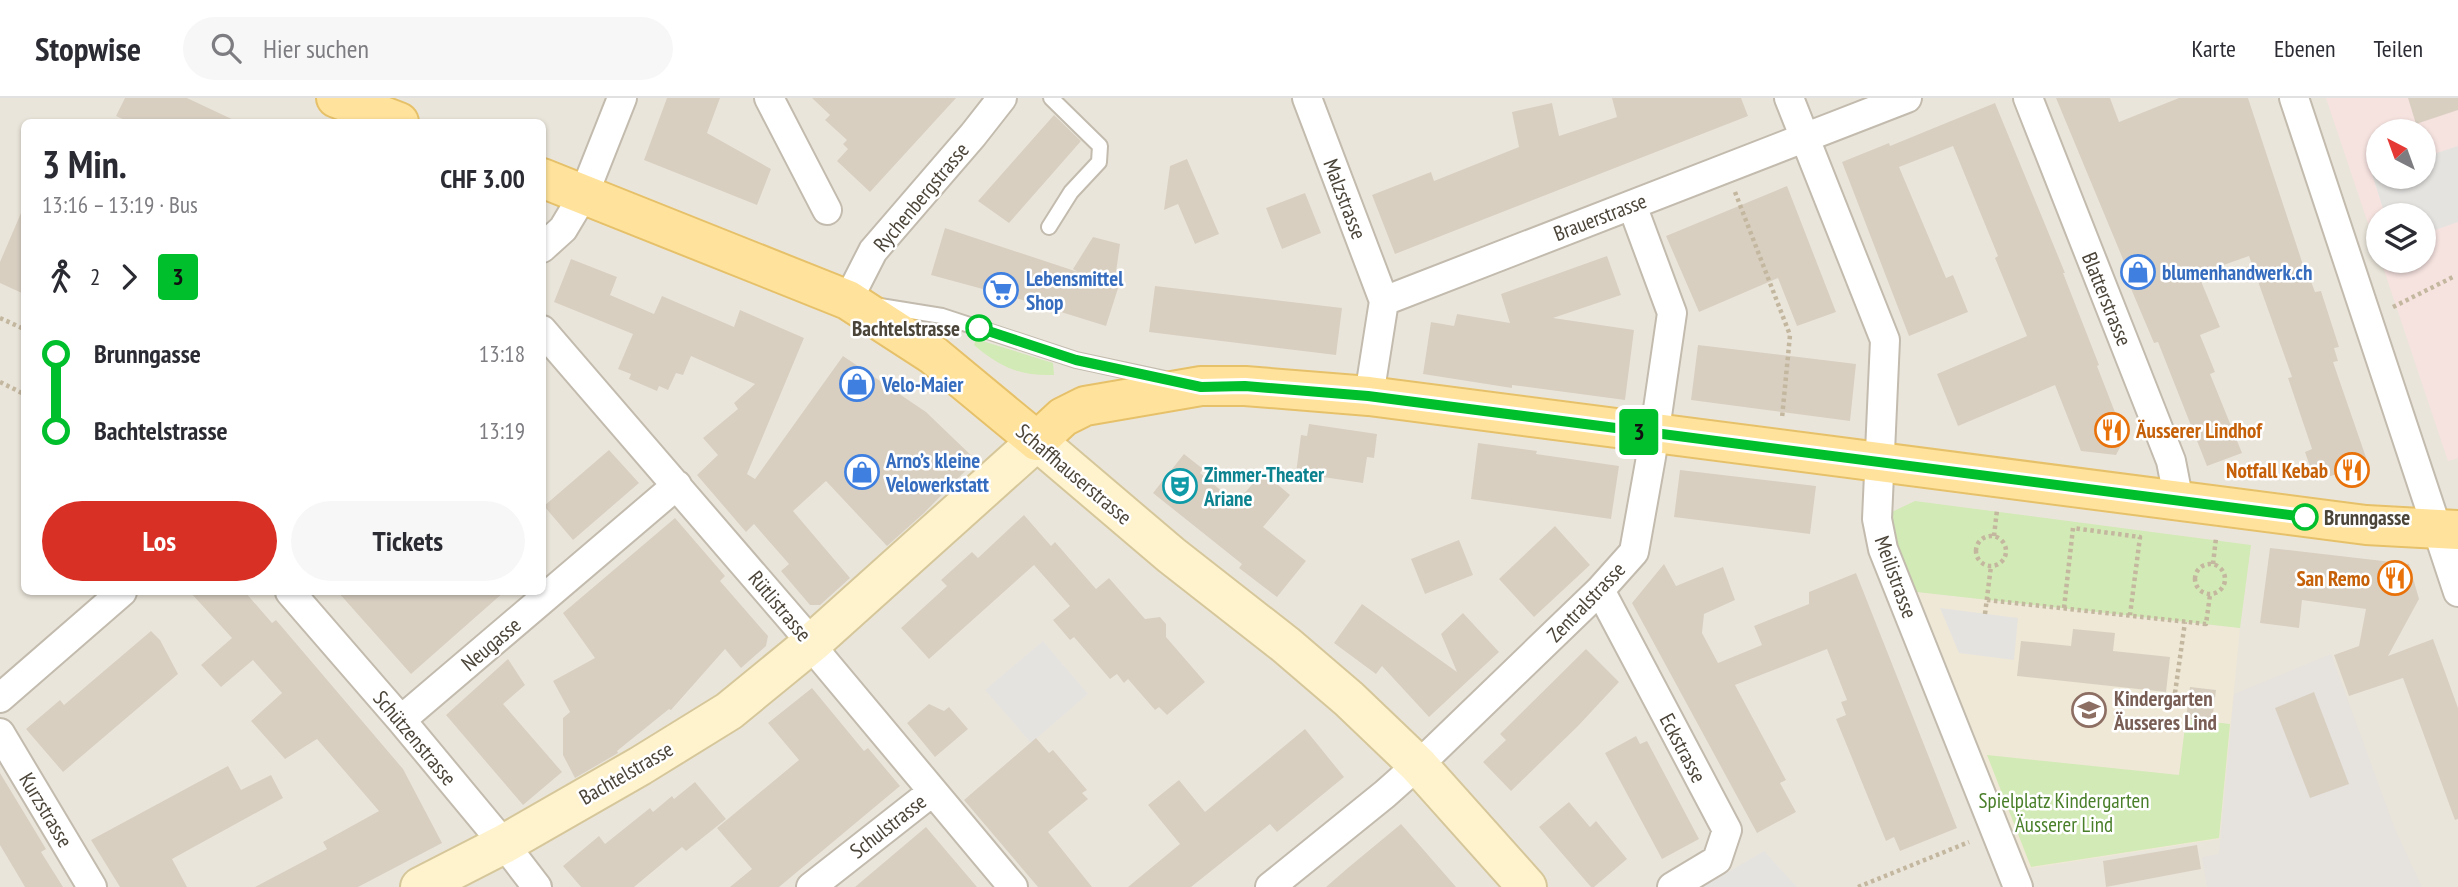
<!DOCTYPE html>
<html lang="de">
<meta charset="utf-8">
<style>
:root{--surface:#fff;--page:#f7f7f7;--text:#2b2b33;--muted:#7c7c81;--line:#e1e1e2;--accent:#d93025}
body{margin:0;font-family:"PT Sans Narrow",sans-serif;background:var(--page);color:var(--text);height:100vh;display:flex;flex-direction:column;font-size:26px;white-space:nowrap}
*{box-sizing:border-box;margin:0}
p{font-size:23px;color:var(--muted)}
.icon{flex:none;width:38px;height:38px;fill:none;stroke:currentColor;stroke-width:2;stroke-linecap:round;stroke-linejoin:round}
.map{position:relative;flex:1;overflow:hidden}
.side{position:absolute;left:21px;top:21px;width:525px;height:476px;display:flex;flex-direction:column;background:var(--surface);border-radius:10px;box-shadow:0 2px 5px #0004}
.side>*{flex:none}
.badge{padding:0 14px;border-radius:5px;font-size:24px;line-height:46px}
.needle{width:46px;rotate:319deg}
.buttons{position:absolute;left:2366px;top:21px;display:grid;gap:14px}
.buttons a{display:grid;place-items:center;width:70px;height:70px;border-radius:50%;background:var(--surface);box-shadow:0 2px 5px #0004;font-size:35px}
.map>.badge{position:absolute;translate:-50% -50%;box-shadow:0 0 0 4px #fff}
.legs{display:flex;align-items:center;gap:10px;height:77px;padding:0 21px;font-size:23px}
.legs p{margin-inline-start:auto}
.overview{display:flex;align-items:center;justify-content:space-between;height:119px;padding:0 21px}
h1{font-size:38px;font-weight:700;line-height:52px}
.button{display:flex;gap:14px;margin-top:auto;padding:14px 21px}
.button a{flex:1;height:80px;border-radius:42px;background:var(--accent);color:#fff;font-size:28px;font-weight:700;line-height:80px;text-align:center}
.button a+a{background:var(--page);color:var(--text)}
ul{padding:0 21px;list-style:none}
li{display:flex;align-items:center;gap:24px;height:77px;font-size:26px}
li i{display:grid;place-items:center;width:10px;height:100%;margin:0 9px;background:currentColor}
li i::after{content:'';width:18px;height:18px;margin:-9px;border:5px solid;border-radius:50%;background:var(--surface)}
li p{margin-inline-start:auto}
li:first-child i{background:linear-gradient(#0000 50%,currentColor 0)}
li:last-child i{background:linear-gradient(currentColor 50%,#0000 0)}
header{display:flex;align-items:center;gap:42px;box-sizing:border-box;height:98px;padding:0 35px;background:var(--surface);border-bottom:2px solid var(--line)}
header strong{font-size:33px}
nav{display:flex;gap:38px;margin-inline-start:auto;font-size:24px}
.search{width:490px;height:63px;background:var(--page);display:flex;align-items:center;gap:18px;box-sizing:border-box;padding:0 24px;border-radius:38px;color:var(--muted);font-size:26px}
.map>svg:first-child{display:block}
.residential{fill:#eae5da;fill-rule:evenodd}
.industrial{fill:#e6e2dd}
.education{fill:#efe8d6}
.medical{fill:#f6e3e0;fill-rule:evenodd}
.green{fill:#d2eab5}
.parking{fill:#e5e3e0}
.building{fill:#d8cfc1}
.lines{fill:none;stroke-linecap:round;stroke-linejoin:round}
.lane-casing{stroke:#c2bbae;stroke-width:18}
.street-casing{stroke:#c2bbae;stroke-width:32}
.secondary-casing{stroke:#d6c79b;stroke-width:42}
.primary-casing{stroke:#e6c16a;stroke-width:42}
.path{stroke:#c4b79f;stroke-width:4.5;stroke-dasharray:3.5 3.5;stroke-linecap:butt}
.lane{stroke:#fff;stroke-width:14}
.street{stroke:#fff;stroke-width:28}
.secondary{stroke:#fff3cd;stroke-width:38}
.primary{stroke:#ffe39c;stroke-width:38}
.line-1-casing{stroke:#fff;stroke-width:16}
.line-1{stroke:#00bf2c;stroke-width:10}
.stop-1-dot{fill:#fff;stroke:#00bf2c;stroke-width:3.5}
.labels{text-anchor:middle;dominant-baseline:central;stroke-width:5;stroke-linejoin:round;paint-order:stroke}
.street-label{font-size:21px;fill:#4b4439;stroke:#fff}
.shop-label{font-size:21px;font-weight:bold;fill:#366cbe;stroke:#fff;text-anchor:start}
.stop-label{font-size:21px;font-weight:bold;fill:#4b4439;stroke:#fff;text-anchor:end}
.food-label{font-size:21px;font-weight:bold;fill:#c56008;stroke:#fff;text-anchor:end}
.culture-label{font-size:21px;font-weight:bold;fill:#0d838f;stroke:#fff;text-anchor:start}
.education-label{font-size:21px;font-weight:bold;fill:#785e54;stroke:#fff;text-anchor:start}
.park-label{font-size:21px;fill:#4a7f2a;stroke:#fff}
</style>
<header>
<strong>Stopwise</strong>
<div class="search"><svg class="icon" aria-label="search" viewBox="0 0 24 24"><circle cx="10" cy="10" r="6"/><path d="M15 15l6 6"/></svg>Hier suchen</div>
<nav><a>Karte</a><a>Ebenen</a><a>Teilen</a></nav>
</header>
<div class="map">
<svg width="2458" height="789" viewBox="0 0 2458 789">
<rect width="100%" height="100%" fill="#f6f3ec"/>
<!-- residential -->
<path class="residential" d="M0,0H2458V789H0ZM24,24H542V494H24ZM2378,33H2424V79H2378ZM2378,117H2424V163H2378Z"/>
<!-- industrial -->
<path class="industrial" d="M2331,556L2395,731L2422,789H2207L2202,759L2219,756L2234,596Z"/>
<!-- education -->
<path class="education" d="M1899,492L2240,530L2219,741L2012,773Z"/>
<!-- medical -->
<path class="medical" d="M2326,0H2458V360L2448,363L2381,163H2424V117H2378V155ZM2378,33H2424V79H2378Z"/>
<!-- green -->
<path class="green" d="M976,241L1053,265L1054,277C1019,278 1000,269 974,247Z
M1915,403L2251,447L2240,530L1899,492L1877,421Z
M2186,621L2230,626L2219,740L2031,769L1987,657L2179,677Z"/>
<!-- parking -->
<path class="parking" d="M2458,48V124L2424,136V117H2385L2372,76L2378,74V79H2424V59Z
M1940,510L2018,520L2014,562L1959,555Z
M1043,543L1088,596L1031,645L985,592Z
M1764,753L1797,789H1703Z"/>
<!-- building -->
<path class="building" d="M125,0H187L238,24H129L116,18Z
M667,0H720L707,35L771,71L757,107L644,62Z
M812,0H956L870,94L837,63L848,51L843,46L847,42L825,22L830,17Z
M1612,0H1741L1748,18L1395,156L1372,97L1431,74L1434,83L1519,49L1512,14L1552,5L1559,38L1617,19Z
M2056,0H2110L2119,24L2179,0H2248L2307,179L2309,178L2315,194L2321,193L2339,249L2334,250L2338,263L2333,264L2370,371L2339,382L2337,376L2315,383L2305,354L2312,351L2288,280L2292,279L2249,158L2198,176L2220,229L2200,237L2215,274L2210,276L2242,355L2207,368L2158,244L2154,245L2121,167L2125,166Z
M2408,0H2458V12L2416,26Z
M1995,5L2065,175H2063L2099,267L2097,268L2125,340L2116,357L2081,353L2055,287L1958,328L1937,276L2027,238L1995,160L1998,158L1953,48L1899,69L1946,180L1953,177L1968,214L1909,238L1842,64L1889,45L1890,48Z
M1054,17L1081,43L1009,125L978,103Z
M1187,61L1219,136L1195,146L1178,106L1164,112L1170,68Z
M1787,88L1836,214L1797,228L1778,180L1699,214L1666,138Z
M1305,95L1321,135L1282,151L1266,110Z
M24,108V196L0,185V164Z
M945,130L1078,174L1073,171L1093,139L1120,146L1115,181L1112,183L1120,184L1106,228L1016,200L931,177Z
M1607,158L1621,197L1553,220L1634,232L1625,302L1512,287V290L1423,276L1431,224L1454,228L1457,216L1510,225L1501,196Z
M571,161L617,179L610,197L654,216L662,198L734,229L740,212L804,240L747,376L755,381L843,258L926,314L976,362L924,415L887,448L826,383L793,413L850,480L820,507H810L781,473L789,466L754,426L746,434L697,377L718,357L703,340L738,311L734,305L755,286L691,258L683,277L676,275L668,292L659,288L657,293L629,281L631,276L618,271L633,236L554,204Z
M1155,188L1342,210L1336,257L1149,234Z
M1698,247L1856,266L1850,323L1691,302Z
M1309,326L1377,336L1374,360L1367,359L1363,385L1296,375L1301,337L1307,338Z
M1478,345L1537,353L1536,356L1619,368L1611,421L1471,401Z
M609,352L639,385L573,442L544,408Z
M1184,356L1203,371L1200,375L1236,405L1263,374L1290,397L1263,429L1306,463L1277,499L1239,470L1242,466L1153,395Z
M1680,372L1816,388L1810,436L1674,419Z
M1024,417L1051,448L1055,444L1096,491L1109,480L1145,521L1160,519L1166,526V539L1205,584L1167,617L1159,609L1155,612L1128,581L1124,585L1117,576L1110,581L1074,539L1070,542L1053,522L1070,508L1034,467L929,561L901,530L947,488L941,482L972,454L978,460Z
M675,420L725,478L720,483L768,538L766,548L741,570L725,551L671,612L669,611L617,653L618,655L575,680L563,657V620L570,614L553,583L595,560L563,515Z
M1555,428L1590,467L1534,519L1499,481Z
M1459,442L1473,477L1425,496L1411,461Z
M2270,450L2409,466L2419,501L2388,558L2433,541L2458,610V721L2455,722L2403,580L2349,598L2334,557L2359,548L2366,511L2302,502L2299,530L2260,525Z
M1664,466L1676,488L1723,469L1735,502L1704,516L1702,535L1718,565L1762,547L1754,528L1809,506V494L1856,475L1957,730L1900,753L1894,739L1886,743L1836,621L1846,617L1841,604L1847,602L1827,551L1735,587L1786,682L1780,685L1796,714L1757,735L1632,505Z
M190,494H245L272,525L276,522L403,671L442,745L358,789H255L327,751L323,744L379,713L317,641L285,661L251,623L282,595L253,562L221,589L201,567L232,540Z
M338,494H504L411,576Z
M1362,506L1457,574L1441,536L1463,515L1499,554L1429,619L1382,568L1376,576L1334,545Z
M2073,531L2115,535L2113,553L2170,559L2166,594L2017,578L2021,543L2071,548Z
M151,533L160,542L178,576L63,674L26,631L60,602L64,607Z
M1586,551L1619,584L1578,628L1511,693L1483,664L1506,642L1500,636Z
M508,561L525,587L503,606L562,674L523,707L446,617Z
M2190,589L2216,592L2212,623L2186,621Z
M812,590L864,653L868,650L900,688L779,789H730L752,771L717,730L799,662L768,625Z
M2314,594L2349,686L2310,700L2275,610Z
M929,606L944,613L949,609L968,631L935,659L907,625Z
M1305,631L1344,679L1277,734L1270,726L1191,789H1128L1180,746L1148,707L1179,682L1205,714Z
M1636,638L1640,646L1647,643L1699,741L1662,761L1605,655Z
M1036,640L1049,655L1053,652L1087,692L1082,695L1088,701L1048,734L1092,789H1038L964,702Z
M228,668L241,692L271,677L283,700L172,761L187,789H120L91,742Z
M0,675L46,751L41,754L63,789H25L0,747Z
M695,684L726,721L686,753L682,749L634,789H581L563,768L599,738L605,746L650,710L653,714L672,698L674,701Z
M1569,704L1590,729L1596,723L1627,761L1594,789H1591L1539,729Z
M1401,726L1456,789H1326L1349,769Z
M926,729L977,789H855Z
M2197,747L2201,771L2106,789L2103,763Z"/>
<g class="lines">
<!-- lane casing -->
<g class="lane-casing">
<path id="lane" d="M1049,129L1071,94L1099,64L1100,48L1051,0
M880,208L942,218L1076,262L1165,281"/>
</g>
<!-- street casing -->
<g class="street-casing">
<path id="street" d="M769,0L827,112
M1307,0L1384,203
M1789,0L1885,242L1877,421L1883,451L2018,789
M2028,0L2171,363L2179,404
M2294,0L2458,494
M542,150L563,131L584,96L622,0
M848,202L873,153L973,37L1002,0
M542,232L812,545L823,562L1013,789
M1369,298L1384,203L1907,0
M1600,492L1727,732L1717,762L1672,789
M290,494L401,622L504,746L537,789
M0,600L122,494
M401,622L677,387
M0,635L92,789
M811,789L932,694
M1270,789L1385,696L1431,655L1600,492L1634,454L1651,359L1672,215L1632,107"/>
</g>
<!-- secondary casing -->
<g class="secondary-casing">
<path id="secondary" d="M420,789L504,746L640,668L729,613L812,545L1037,343L1171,457L1286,547L1349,601L1418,667L1527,789"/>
</g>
<!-- primary casing -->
<g class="primary-casing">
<path id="primary" d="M336,0L399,24
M542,80L848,202L933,257L1037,343L1063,319L1085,308L1201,288H1245L1369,298L2366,427L2458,432"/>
</g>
<!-- path -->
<path class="path" d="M1735,94L1790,237L1782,320
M2393,209L2455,178
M0,220L24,231
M0,284L24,296
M1976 453a15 15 0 1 1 30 0a15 15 0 1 1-30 0Z
M1994,438L1997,412
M2195 481a15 15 0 1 1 30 0a15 15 0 1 1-30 0Z
M2213,466L2216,440
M1987,502L2206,526L2210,497
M2064,510L2073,430L2140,439L2130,517
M1985,516L1991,468
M2175,595L2185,524
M1858,789L1969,744"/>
<!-- lane -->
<use href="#lane" class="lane"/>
<!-- street -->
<use href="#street" class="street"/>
<!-- secondary -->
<use href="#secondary" class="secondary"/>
<!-- primary -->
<use href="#primary" class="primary"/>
</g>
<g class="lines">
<!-- line-1 casing -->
<g class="line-1-casing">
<path id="line-1" d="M979,230L1076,262L1201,289L1245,288L1368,298L2305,419"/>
</g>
<!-- line-1 -->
<use href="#line-1" class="line-1"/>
</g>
<!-- icons -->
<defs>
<g id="shop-ring" transform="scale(1.75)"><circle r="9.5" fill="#fff" stroke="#3f7fe0" stroke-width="1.5"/><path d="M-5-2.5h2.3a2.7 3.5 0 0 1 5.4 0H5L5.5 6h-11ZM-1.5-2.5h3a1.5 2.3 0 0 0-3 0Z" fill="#3f7fe0"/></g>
<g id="supermarket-ring" transform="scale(1.75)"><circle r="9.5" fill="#fff" stroke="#3f7fe0" stroke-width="1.5"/><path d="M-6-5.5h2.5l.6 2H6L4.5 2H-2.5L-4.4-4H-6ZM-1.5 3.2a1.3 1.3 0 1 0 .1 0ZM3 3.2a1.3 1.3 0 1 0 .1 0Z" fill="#3f7fe0"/></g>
<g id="restaurant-ring" transform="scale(1.75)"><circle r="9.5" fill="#fff" stroke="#e8710a" stroke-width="1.5"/><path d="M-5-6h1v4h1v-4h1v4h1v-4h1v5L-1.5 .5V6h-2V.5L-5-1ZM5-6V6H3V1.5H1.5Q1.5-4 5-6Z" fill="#e8710a"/></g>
<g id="theatre-ring" transform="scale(1.75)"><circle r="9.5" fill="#fff" stroke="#0f9aa8" stroke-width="1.5"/><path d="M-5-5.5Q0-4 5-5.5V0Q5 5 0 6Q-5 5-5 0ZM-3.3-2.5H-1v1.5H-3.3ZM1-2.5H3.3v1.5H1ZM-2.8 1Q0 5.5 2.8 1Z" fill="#0f9aa8"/></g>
<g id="school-ring" transform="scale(1.75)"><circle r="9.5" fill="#fff" stroke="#8d6e63" stroke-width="1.5"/><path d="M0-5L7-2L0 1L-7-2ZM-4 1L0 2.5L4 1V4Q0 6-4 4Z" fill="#8d6e63"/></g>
</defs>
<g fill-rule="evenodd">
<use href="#shop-ring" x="2138" y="174"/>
<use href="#supermarket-ring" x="1001" y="192"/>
<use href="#shop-ring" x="857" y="286"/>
<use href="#restaurant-ring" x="2112" y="332"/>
<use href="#restaurant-ring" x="2352" y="372"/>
<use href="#shop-ring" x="862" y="374"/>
<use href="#theatre-ring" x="1180" y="388"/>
<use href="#restaurant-ring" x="2395" y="480"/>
<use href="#school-ring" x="2089" y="612"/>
</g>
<!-- markers -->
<g class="stop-1-dot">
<circle cx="979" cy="230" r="12"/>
<circle cx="2305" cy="419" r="12"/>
</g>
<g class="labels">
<!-- street labels -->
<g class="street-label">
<text transform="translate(921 99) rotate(-50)">Rychenbergstrasse</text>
<text transform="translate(1345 101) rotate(69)">Malzstrasse</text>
<text transform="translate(1600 119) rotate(-21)">Brauerstrasse</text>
<text transform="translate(2107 201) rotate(68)">Blatterstrasse</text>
<text transform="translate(1074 376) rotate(40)">Schaffhauserstrasse</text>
<text transform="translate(1896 479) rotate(70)">Meilistrasse</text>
<text transform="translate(1586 504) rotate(-46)">Zentralstrasse</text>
<text transform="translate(780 508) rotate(50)">Rütlistrasse</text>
<text transform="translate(491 546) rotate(-40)">Neugasse</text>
<text transform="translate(415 640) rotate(50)">Schützenstrasse</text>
<text transform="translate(1683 650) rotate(62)">Eckstrasse</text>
<text transform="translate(626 675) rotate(-30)">Bachtelstrasse</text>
<text transform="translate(46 712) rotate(59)">Kurzstrasse</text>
<text transform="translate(888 728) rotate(-38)">Schulstrasse</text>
</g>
<!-- shop labels -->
<g class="shop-label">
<text x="2162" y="174">blumenhandwerk.ch</text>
<text x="1026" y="180">Lebensmittel<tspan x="1026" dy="24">Shop</tspan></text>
<text x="882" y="286">Velo-Maier</text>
<text x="886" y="362">Arno’s kleine<tspan x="886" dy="24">Velowerkstatt</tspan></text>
</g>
<!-- stop labels -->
<g class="stop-label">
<text x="960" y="230">Bachtelstrasse</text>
<text x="2324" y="419" text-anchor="start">Brunngasse</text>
</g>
<!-- food labels -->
<g class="food-label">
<text x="2136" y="332" text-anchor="start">Äusserer Lindhof</text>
<text x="2328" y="372">Notfall Kebab</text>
<text x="2370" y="480">San Remo</text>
</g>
<!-- culture labels -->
<g class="culture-label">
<text x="1204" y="376">Zimmer-Theater<tspan x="1204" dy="24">Ariane</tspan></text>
</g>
<!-- education labels -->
<g class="education-label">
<text x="2114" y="600">Kindergarten<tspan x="2114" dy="24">Äusseres Lind</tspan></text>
</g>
<!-- park labels -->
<g class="park-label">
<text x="2064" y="702">Spielplatz Kindergarten<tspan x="2064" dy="24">Äusserer Lind</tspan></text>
</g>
</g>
</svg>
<div class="buttons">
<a><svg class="needle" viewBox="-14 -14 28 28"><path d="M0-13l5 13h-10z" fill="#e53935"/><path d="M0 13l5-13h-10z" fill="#7c7c81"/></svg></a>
<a><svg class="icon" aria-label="layers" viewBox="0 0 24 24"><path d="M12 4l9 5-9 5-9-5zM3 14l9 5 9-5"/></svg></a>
</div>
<b class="badge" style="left:1639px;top:334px;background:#00bf2c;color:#111">3</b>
<section class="side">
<div class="overview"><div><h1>3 Min.</h1><p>13:16 – 13:19 · Bus</p></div><b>CHF 3.00</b></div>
<div class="legs"><svg class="icon" aria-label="walk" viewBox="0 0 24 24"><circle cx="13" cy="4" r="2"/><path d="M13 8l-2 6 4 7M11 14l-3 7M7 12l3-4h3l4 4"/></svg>2<svg class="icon" aria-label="forward" viewBox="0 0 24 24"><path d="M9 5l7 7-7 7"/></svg><b class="badge" style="background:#00bf2c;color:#111">3</b></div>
<ul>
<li><i style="color:#00bf2c"></i><b>Brunngasse</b><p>13:18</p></li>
<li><i style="color:#00bf2c"></i><b>Bachtelstrasse</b><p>13:19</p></li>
</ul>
<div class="button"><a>Los</a><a>Tickets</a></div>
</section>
</div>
